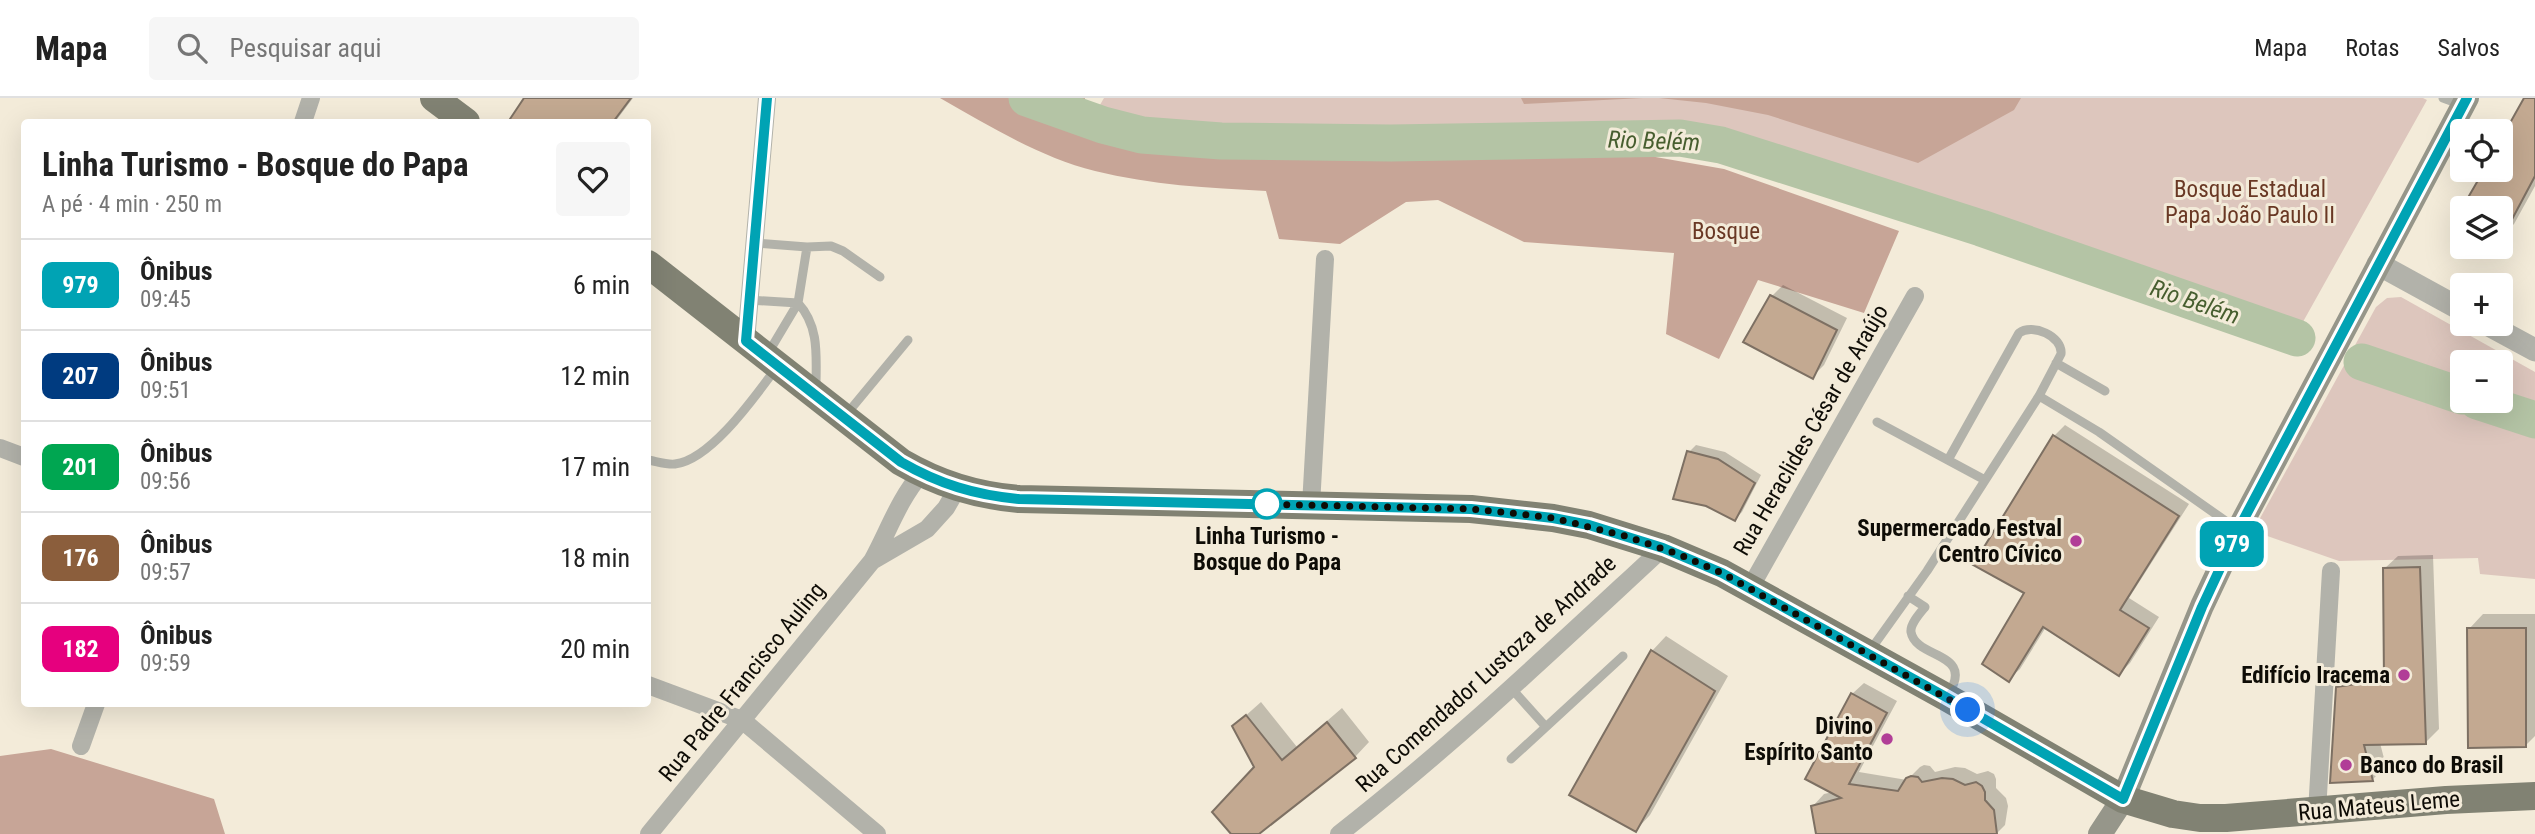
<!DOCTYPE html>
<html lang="pt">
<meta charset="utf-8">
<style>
:root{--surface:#fff;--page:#f6f6f6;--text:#222;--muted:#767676;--line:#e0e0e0}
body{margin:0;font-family:"Roboto Condensed",sans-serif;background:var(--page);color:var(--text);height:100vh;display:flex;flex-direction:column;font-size:26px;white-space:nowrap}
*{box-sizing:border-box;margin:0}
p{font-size:23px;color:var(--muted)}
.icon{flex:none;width:38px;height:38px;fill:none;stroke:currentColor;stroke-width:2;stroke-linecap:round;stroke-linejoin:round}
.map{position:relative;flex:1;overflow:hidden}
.panel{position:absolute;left:21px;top:21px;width:630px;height:588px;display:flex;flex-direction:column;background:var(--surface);border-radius:7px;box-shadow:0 7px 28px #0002}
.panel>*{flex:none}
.badge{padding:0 14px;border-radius:10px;font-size:24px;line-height:46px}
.buttons{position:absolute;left:2450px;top:21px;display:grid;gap:14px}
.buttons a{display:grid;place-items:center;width:63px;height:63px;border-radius:7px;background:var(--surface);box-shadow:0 7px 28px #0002;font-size:35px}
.you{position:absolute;width:35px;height:35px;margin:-18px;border:5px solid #fff;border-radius:50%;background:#1a73e8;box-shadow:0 0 0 10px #1a73e833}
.map>.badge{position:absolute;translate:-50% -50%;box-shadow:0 0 0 4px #fff}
.round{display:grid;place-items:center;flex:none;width:74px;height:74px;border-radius:7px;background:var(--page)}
.overview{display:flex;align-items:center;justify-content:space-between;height:119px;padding:0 21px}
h1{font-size:33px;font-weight:700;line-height:52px}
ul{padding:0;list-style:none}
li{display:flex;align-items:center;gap:21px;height:91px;padding:0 21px;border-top:2px solid var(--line)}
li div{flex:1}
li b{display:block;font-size:26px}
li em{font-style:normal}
li .badge{min-width:77px;font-weight:700;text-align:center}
header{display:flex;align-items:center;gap:42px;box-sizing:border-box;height:98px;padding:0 35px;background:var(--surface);border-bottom:2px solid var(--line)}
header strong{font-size:33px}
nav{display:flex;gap:38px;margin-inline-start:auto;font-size:24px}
.search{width:490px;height:63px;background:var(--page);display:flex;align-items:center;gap:18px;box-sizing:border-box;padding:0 24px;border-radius:7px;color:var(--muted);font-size:26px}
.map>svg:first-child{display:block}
.green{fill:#ddc6bd;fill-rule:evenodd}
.forest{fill:#c7a597}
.shadow{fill:#0003}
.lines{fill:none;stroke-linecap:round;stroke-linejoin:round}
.river{stroke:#b4c4a5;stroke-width:37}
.building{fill:#c3a991;stroke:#7d7063;stroke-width:2}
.service{stroke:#b2b2aa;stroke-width:9}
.minor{stroke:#b2b2aa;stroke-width:18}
.tertiary{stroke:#b2b2aa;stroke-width:23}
.secondary{stroke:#96968a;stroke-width:24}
.primary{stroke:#818273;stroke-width:28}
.line-casing{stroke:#fff;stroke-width:16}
.line{stroke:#00a3b4;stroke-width:10}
.walk{stroke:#0e0c06;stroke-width:7;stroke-dasharray:0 12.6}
.stop-dot{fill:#fff;stroke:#00a3b4;stroke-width:3.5}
.poi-dot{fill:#b13e97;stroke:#f3ebd9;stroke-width:2.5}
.labels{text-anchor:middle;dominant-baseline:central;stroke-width:6;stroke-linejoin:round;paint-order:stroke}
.park-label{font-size:23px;fill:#693824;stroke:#f3ebd9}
.street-label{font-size:23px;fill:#0e0c06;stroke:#f3ebd9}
.poi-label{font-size:23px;font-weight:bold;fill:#0e0c06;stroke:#f3ebd9;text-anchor:end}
.stop-label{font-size:23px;font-weight:bold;fill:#0e0c06;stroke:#f3ebd9}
.water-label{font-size:24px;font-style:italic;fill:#475e2f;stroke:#f3ebd9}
</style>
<header>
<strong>Mapa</strong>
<div class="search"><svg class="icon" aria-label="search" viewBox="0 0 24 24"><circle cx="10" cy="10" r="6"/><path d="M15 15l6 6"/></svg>Pesquisar aqui</div>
<nav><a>Mapa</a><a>Rotas</a><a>Salvos</a></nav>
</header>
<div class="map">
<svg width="2535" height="736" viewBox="0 0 2535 736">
<rect width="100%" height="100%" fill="#f3ebd9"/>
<!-- green -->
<path class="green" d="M1104,0H2423L2427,2L2299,231L1733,39L1680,32L1470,35L1210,32L1138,24L1097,12Z
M2401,199L2535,274V481L2480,476L2478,460L2339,463L2253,433L2376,209L2387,200ZM2462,264H2501V303H2462Z"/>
<!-- forest -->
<path class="forest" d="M940,0H1085L1082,30L1136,43L1241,53L1412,57L1627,54L1724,71L1899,133L1864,215L1758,182L1719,261L1666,236L1674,155L1524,144L1438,102L1406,104L1340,146L1279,141L1266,93C1209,90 1151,87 1095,73C1040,59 989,28 940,0Z
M1521,0H1643L1524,6Z
M1659,0H2021L2014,12L1918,65L1768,17L1706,5Z
M51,651L214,701L225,736H0V658Z"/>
<!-- shadow -->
<path class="shadow" d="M526,0H633L615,24H511Z
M2526,0H2535V88L2514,126L2501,139V110H2464L2486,72H2501V45Z
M1783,187L1847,220L1824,267L1813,278L1745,244L1772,198Z
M2065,327L2189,406L2129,500L2159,519L2130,565L2119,576L2046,529L2020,571L2009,581L2027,495L2054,338Z
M1696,347L1725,354L1761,377L1742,414L1735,421L1707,406L1689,354Z
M2433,457L2439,631L2426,644L2380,645L2386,668L2373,681L2337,589L2351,576L2386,571L2384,471L2398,458Z
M2483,516H2535V638L2525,648L2469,531Z
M1666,538L1728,578L1650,717L1636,732L1652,553Z
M1864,585L1897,603L1859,674L1907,682L1920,669L1924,667L1930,668L1935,674L1955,669L1965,670L1977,676L1988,673L1994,676L1996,681V690L2006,700L2008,708L2005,727L1996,736H1817L1813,708L1824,696L1833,694L1852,596Z
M1261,604L1297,649L1342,610L1369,644L1355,659L1256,736H1233L1256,669L1234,628Z"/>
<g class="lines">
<!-- river -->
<path class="river" d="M1027,0L1103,27L1142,37L1221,43L1391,45L1680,40L1721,47L1981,130L2297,240
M2362,264L2462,298
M2477,303L2535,322"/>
</g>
<!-- building -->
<path class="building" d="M524,0H631L613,24H508Z
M2524,0H2535V78L2501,142V110H2462L2484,72H2501V41Z
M1770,197L1837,232L1813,281L1743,244Z
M2053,337L2179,418L2120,512L2149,530L2119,578L2043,529L2009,584L1982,566L2024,495L1973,467Z
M1687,353L1718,361L1755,385L1735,423L1706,408L1673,401Z
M2420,469L2426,646L2364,647L2373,683L2330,685L2336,589L2384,582L2383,470Z
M2467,530H2526V649L2468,650Z
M1651,552L1715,593L1636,734L1569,697Z
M1851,595L1887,615L1849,686L1898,693L1906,680L1911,678L1918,679L1922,684L1942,680L1953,681L1965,687L1976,684L1982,688L1985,694V702L1994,712L1997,736H1816L1811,708L1841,700L1805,681Z
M1246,617L1282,662L1327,624L1356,660L1259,736H1231L1212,714L1254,669L1232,628Z"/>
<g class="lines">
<!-- service -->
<path class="service" d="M2443,0L2462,7
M754,145L807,149L831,148L843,153L880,179
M749,202L798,205C820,229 816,259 816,289
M767,257L798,205L807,149
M2056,265L2105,293
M2039,298L2099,334L2237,431
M845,318L908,242
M1877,324L1985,382
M648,362C655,363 667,367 675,366C711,362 756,297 777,269
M1908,498L1925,509C1920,515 1910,526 1911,534C1916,562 1976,553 1948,597
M1869,554L1927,473L2039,298L2061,256C2063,238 2032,225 2019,235L1948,362
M1512,591L1546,629
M1511,661L1623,558"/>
<!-- minor -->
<path class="minor" d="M303,24L311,0
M746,243L767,0
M0,350L24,359
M1311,407L1325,161
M872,463L927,431L946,410L957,391
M1750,490L1915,198
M648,587L742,622L877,736
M81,648L96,606
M2317,714L2331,473
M649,736L872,463C888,434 899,401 921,376
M1339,736C1453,647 1557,548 1663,450"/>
<!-- tertiary -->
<path class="tertiary" d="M2378,166L2462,212
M2487,226L2535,252"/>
<!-- secondary -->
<path class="secondary" d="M2100,736L2123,701L2202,508L2238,432L2467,0"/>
<!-- primary -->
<path class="primary" d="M434,0L466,24
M648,166L901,364C939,386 975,397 1019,401L1471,411L1553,420L1589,427L1663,450L1722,475L1946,599L2123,701L2173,716L2200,720H2226L2446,702L2535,698"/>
</g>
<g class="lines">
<!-- line casing -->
<g class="line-casing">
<path id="line" d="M767,0L746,243L901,364C939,386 975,397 1019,401L1471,411L1553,420L1589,427L1663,450L1722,475L1946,599L2123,701L2202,509L2238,432L2467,0"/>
</g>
<!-- line -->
<use href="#line" class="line"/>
<!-- walk -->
<path class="walk" d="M1267,406H1258L1471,411L1512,415L1553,420L1625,438L1678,456L1722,475L1968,612"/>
</g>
<!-- markers -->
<circle class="stop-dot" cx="1267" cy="406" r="14"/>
<g class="poi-dot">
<circle cx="2076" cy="443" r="7"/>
<circle cx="2404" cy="577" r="7"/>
<circle cx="1887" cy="641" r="7"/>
<circle cx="2346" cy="667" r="7"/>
</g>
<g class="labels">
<!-- park labels -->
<g class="park-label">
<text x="2250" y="91">Bosque Estadual<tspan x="2250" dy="26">Papa João Paulo II</tspan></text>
<text x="1726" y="133">Bosque</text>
</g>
<!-- street labels -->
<g class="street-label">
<text transform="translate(1811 332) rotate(-60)">Rua Heraclides César de Araújo</text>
<text transform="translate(1486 576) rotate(-42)">Rua Comendador Lustoza de Andrade</text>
<text transform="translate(742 584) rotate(-51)">Rua Padre Francisco Auling</text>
<text transform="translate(2379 708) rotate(-5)">Rua Mateus Leme</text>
</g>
<!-- poi labels -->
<g class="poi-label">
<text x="2062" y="430">Supermercado Festval<tspan x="2062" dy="26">Centro Cívico</tspan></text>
<text x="2390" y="577">Edifício Iracema</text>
<text x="1873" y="628">Divino<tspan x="1873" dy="26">Espírito Santo</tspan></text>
<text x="2360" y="667" text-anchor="start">Banco do Brasil</text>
</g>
<!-- stop labels -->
<g class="stop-label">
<text x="1267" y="438">Linha Turismo -<tspan x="1267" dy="26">Bosque do Papa</tspan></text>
</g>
<!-- water labels -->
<g class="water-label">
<text transform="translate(1654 43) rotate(2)">Rio Belém</text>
<text transform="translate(2195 204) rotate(19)">Rio Belém</text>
</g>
</g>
</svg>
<div class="buttons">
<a><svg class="icon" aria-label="locate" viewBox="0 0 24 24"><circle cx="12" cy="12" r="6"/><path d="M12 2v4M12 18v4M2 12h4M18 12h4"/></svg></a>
<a><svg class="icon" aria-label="layers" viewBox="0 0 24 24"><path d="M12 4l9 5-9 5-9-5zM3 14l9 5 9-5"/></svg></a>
<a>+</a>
<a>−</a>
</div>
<div class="you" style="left:1968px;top:612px"></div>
<b class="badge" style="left:2232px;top:446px;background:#00a3b4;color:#fff">979</b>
<section class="panel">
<div class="overview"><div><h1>Linha Turismo - Bosque do Papa</h1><p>A pé · 4 min · 250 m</p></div><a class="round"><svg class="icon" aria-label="heart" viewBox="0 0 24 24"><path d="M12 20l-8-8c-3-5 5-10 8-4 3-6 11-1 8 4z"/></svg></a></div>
<ul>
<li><span class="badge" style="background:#00a3b4;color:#fff">979</span><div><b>Ônibus</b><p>09:45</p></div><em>6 min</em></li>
<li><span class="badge" style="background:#003b80;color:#fff">207</span><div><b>Ônibus</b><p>09:51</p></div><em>12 min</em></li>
<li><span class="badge" style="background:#00a651;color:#fff">201</span><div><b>Ônibus</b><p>09:56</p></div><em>17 min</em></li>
<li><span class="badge" style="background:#8b5e3c;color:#fff">176</span><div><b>Ônibus</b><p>09:57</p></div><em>18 min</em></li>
<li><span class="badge" style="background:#e6007e;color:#fff">182</span><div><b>Ônibus</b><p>09:59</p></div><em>20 min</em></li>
</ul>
</section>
</div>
